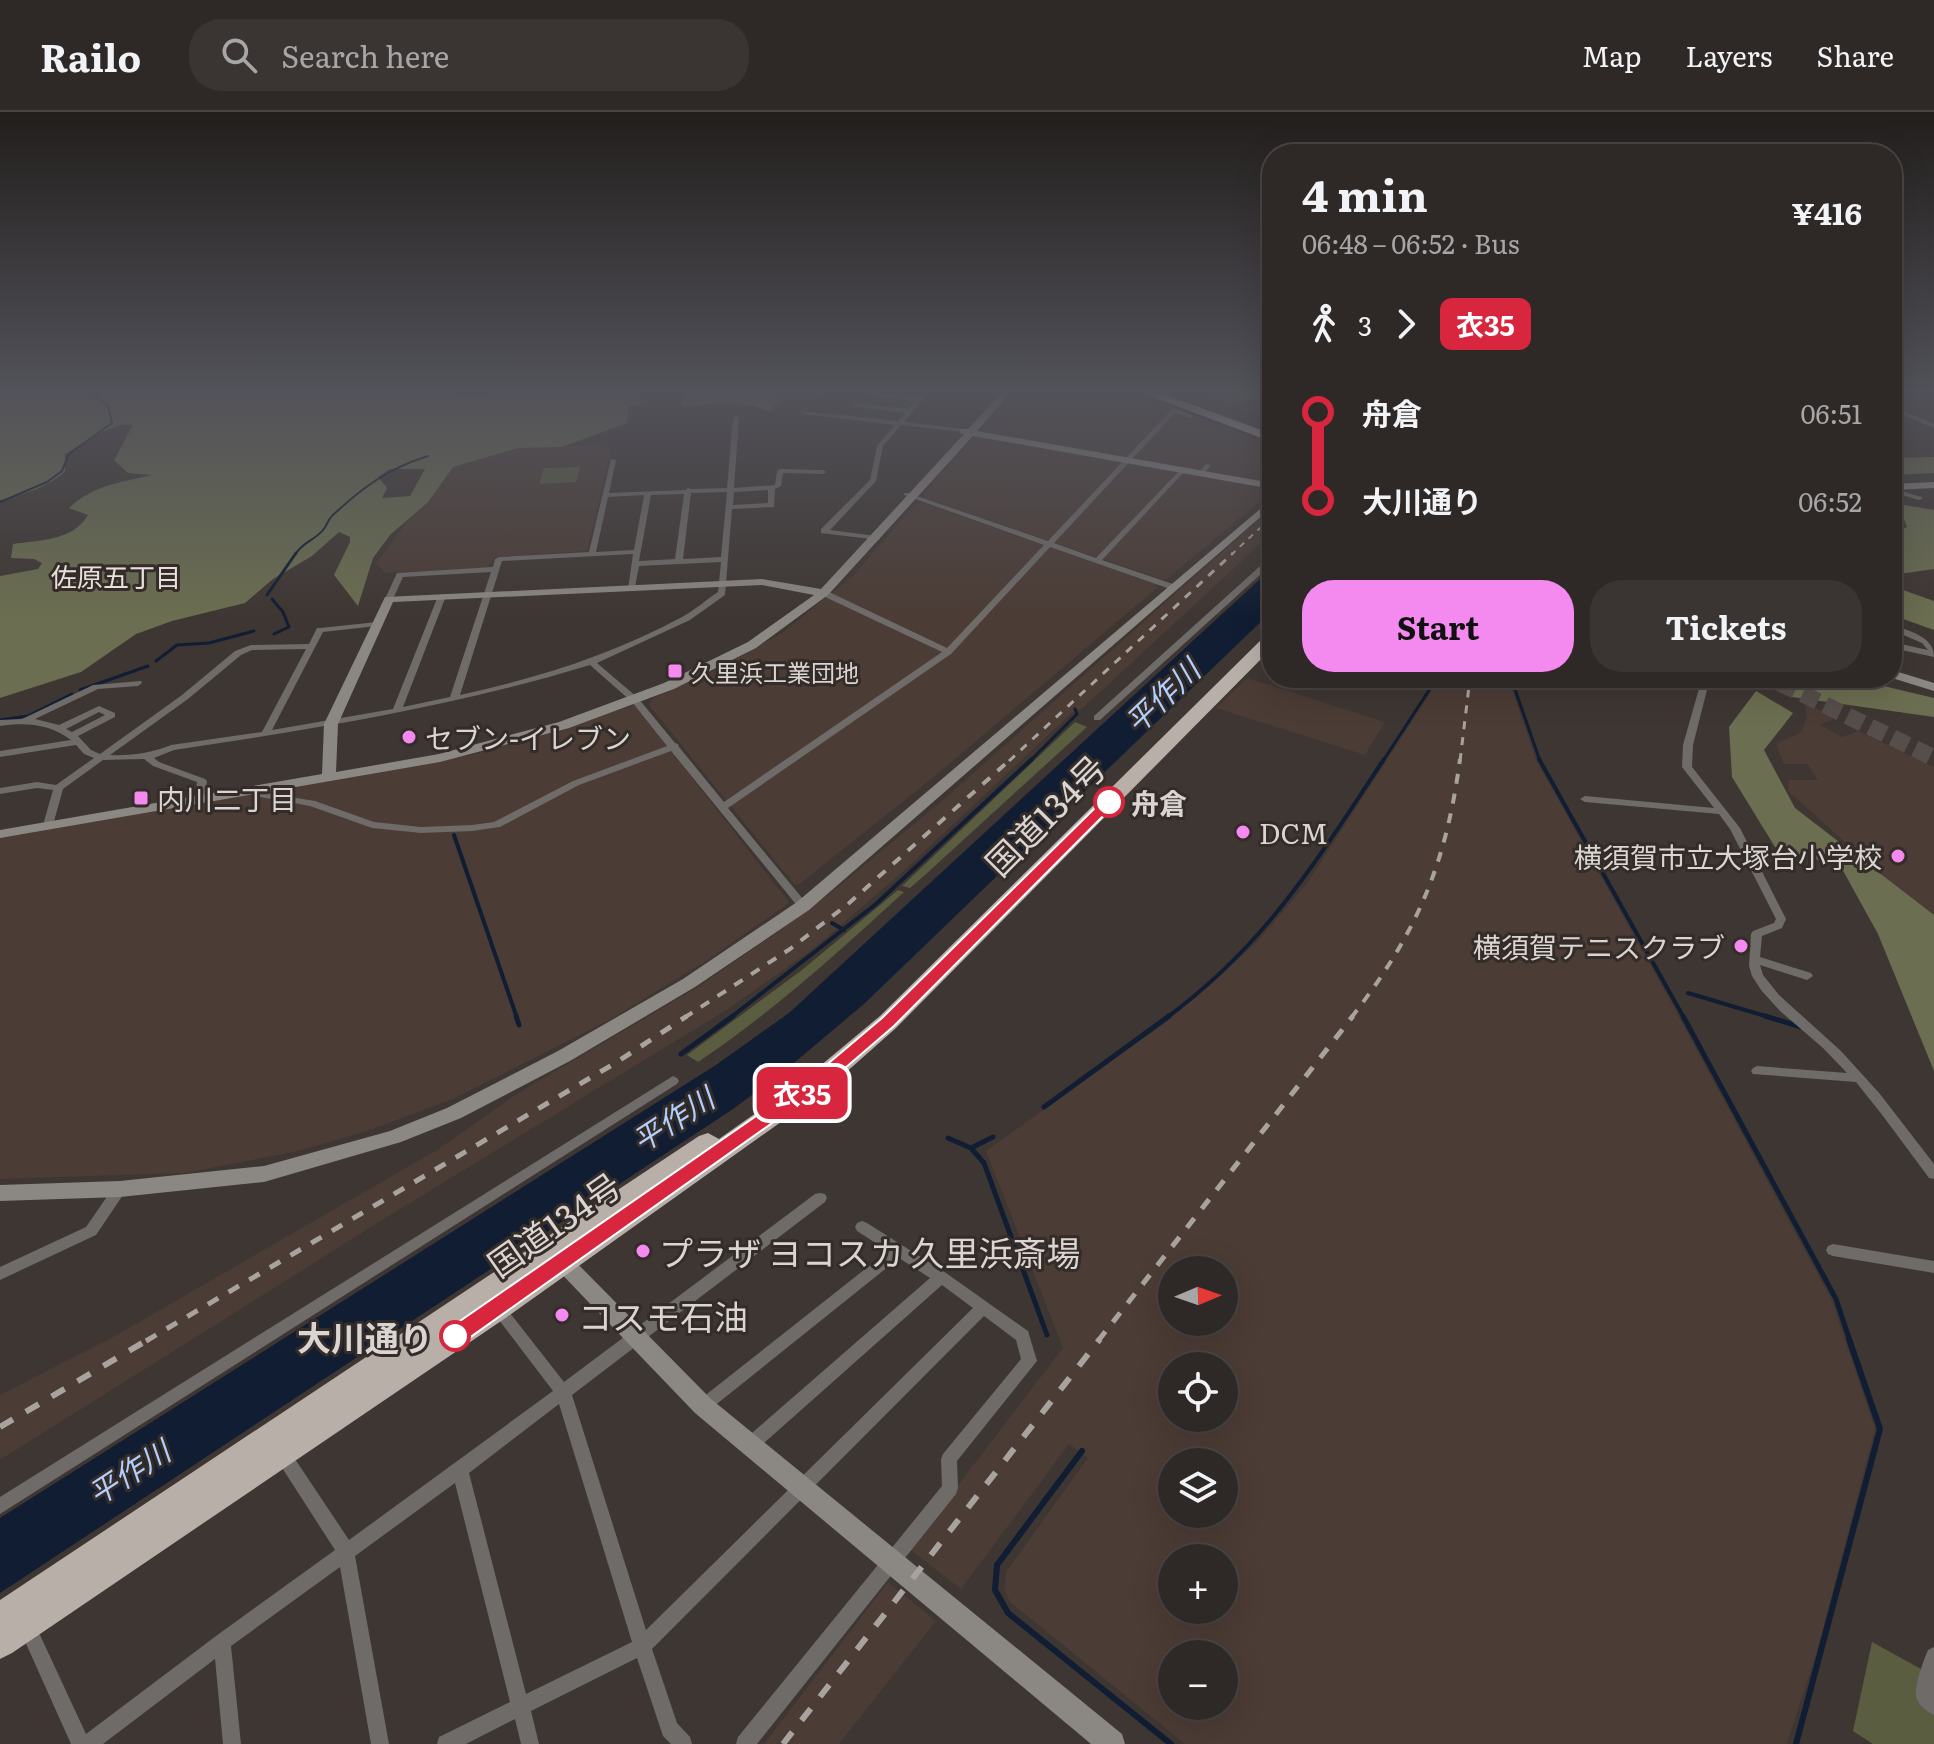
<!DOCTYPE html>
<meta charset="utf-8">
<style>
:root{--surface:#2e2826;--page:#3a3432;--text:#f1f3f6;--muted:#a7a6a7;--line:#494443;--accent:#f489f0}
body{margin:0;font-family:Literata,"Noto Sans JP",serif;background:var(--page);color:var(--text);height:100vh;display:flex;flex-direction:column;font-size:30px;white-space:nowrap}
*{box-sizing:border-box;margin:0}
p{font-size:26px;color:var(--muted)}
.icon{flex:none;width:44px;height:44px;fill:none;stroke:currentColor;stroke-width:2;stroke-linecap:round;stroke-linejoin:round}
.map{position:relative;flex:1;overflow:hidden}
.side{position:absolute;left:1262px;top:32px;width:640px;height:544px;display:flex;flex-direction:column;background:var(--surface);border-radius:32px;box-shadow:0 8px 32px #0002,0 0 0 2px var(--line)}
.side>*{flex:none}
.badge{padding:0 16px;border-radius:12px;font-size:28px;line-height:52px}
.needle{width:52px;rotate:88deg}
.fabs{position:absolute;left:1158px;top:1144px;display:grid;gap:16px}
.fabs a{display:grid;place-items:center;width:80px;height:80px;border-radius:50%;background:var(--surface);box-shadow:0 8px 32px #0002,0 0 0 2px var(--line);font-size:40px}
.map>.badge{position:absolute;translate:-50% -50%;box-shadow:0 0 0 4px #fff}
.legs{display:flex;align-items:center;gap:12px;height:88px;padding:0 40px;font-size:26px}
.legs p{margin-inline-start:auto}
.headline{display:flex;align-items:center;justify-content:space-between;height:136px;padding:0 40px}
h1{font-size:44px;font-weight:700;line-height:60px}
.button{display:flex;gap:16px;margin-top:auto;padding:16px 40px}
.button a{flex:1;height:92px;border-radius:32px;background:var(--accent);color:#111;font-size:32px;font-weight:700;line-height:92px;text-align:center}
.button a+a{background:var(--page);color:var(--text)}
ul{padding:0 40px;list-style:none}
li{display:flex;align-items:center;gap:28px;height:88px;font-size:30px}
li i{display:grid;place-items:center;width:12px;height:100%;margin:0 10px;background:currentColor}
li i::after{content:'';width:20px;height:20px;margin:-10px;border:6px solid;border-radius:50%;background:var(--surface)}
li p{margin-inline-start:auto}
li:first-child i{background:linear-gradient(#0000 50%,currentColor 0)}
li:last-child i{background:linear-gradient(currentColor 50%,#0000 0)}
header{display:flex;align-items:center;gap:48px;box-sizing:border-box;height:112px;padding:0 40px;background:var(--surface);border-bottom:2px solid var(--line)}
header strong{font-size:38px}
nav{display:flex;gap:44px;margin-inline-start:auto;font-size:28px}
.search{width:560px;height:72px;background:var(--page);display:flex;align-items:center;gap:20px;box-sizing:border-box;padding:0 28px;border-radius:32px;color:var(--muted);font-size:30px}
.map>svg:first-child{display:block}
.built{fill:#4b3c35;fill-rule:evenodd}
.green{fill:#5b5d41}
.forest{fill:#6b6e50;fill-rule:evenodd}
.water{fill:#101d32}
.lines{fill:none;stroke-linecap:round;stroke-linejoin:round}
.stream-far4{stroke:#101d32;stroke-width:2}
.stream-far3{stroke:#101d32;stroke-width:3}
.stream-far2{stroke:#101d32;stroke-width:4}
.stream-far1{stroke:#101d32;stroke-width:5}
.stream{stroke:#101d32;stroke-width:6}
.highway-tunnel{stroke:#554e4a;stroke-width:17;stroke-dasharray:17 8;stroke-linecap:butt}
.street{fill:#6e6b68;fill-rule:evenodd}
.secondary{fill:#8b8782;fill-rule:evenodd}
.highway{fill:#b7afa8;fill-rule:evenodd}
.rail-far4{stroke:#a9a39f;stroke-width:2;stroke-dasharray:6 6;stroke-linecap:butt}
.rail-far3{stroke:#a9a39f;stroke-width:3;stroke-dasharray:8 8;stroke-linecap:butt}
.rail-far2{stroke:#a9a39f;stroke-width:4;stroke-dasharray:10 10;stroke-linecap:butt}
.rail-far1{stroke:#a9a39f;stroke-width:5;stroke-dasharray:12 12;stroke-linecap:butt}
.rail{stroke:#a9a39f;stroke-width:6;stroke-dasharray:15 15;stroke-linecap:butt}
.line-1{fill:#d7263d;stroke:#fff;stroke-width:2}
.poi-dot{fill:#f489f0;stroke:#342c28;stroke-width:3}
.stop-1-dot{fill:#fff;stroke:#d7263d;stroke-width:4}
.labels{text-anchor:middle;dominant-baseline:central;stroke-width:6;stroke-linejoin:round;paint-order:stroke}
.far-poi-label{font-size:24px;fill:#dad5d2;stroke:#342c28;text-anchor:start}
.far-neighbourhood-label{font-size:26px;fill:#eadfdb;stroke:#342c28}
.poi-label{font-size:28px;fill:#dad5d2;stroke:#342c28;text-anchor:start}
.stop-label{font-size:28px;font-weight:bold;fill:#dad5d2;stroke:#342c28;text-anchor:start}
.water-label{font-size:30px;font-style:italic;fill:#b1cefe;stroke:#342c28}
.near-street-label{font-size:34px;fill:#dad5d2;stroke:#342c28}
.near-poi-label{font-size:34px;fill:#dad5d2;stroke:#342c28;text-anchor:start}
.near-stop-label{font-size:34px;font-weight:bold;fill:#dad5d2;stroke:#342c28;text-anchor:end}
</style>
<header>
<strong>Railo</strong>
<div class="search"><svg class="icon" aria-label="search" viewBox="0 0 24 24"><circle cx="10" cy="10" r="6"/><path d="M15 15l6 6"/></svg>Search here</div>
<nav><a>Map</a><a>Layers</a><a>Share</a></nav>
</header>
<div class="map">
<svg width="1934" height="1632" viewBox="0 0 1934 1632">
<rect width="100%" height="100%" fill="#3e3632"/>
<!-- built -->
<path class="built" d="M1016,277H1124L1272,333V379L1167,467H1161L924,386V381Z
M1179,277H1272V309L1238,296Z
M599,333L611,339L587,439L496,445L487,456L385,461L376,451L449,354L526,334Z
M923,391L1155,472L1157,476L930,668L798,773L794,772L649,593L652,587L722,555L782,521L854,463L915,392Z
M1272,396V421L1084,595L1072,601L897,765L813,837L728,897L392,1102L0,1348V1283L113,1225L437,1038L518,981L698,875L779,819L838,775L944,687Z
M1247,566L1385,610L1365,643L1216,596Z
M1440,566H1508L1536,648L1666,881L1831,1187L1875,1317L1817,1539L1787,1632H1185L1010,1490L1005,1479L1006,1460L1088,1346L1069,1332L961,1477L909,1437L1063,1236L986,1039L1169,908L1258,829L1308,770ZM1172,1158H1224V1210H1172ZM1172,1254H1224V1306H1172ZM1172,1350H1224V1402H1172ZM1172,1446H1224V1498H1172ZM1172,1542H1224V1594H1172Z
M1804,590L1836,606L1820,613L1842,625L1858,619L1934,655V810L1788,679L1789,668H1818L1807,652H1784L1776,632L1801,620L1807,605Z
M635,593L789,790L785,794L704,850L611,907L453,987L365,1020L298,1039L185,1061L0,1067V725L475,642Z
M888,1470L936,1509L839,1632H764Z"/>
<!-- green -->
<path class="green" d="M1198,277H1272V282L1236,291Z
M580,355L576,370L539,372L544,356Z
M1075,610L1087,615L926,762L910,776L902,774Z
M898,778L904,780C839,840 771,901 698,950L687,943L802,858Z
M1872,1530L1930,1562L1934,1594V1632H1873L1853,1619Z"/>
<!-- forest -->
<path class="forest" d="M0,277H406L413,281L438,278L471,284L514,277H638L642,291L628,295L627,311L562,335L518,336L453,355L428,390L390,423L373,446L358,494L334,463L350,430V425L339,420L312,444L273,467L245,491L172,509L136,522L81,560L0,586V464L38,457L42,451L34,447L11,446L13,432C39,428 73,429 88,403L69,396C93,373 122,370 152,363L128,361L114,348L133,313C110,310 84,332 65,342V359C49,375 22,383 0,388ZM390,357H425L410,384L382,386L387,376L378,365Z
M690,277H829L815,286L780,287L770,300C742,287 714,291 683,295L680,290Z
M1934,345V361L1892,363V346Z
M1898,392L1934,398V457L1892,463V421L1907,415Z
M1892,474L1934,489V518L1892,503Z
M1800,566H1850L1934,586V605L1792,585L1781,576L1802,570Z
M1756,579L1793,601L1764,638L1795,696L1934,803V959L1878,822L1841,755L1775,735L1732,665L1729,615Z"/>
<!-- water -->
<path class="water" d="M1272,456V499L865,891L788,956L733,997L0,1481V1406L716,953L789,901Z"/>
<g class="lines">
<!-- stream-far4 -->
<path class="stream-far4" d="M1127,277L1249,321
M0,390L47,370L62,359L69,342L112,311L108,294L84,277
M295,443C301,431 315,428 323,418C327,414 328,407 333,403C363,375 389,356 428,344"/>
<!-- stream-far3 -->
<path class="stream-far3" d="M267,483L296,441
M272,487L283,500L289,515L274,522
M156,549L177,533L209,531L254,519
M1511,566L1540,649
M80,578L148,554
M0,608L28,604L72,582
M1030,649L1077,602L1075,597
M1383,649L1437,566"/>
<!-- stream-far2 -->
<path class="stream-far2" d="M1539,647L1684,906
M454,723L517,906
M832,811L844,818
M1688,881L1772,906
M730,906L876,792L1032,647
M1166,906C1265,834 1318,747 1384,647"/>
<!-- stream-far1 -->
<path class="stream-far1" d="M516,904L519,913
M1683,904L1836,1187L1850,1229
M1765,904L1801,915
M681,942L733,904
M1044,995L1169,904
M948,1026L971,1036L984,1051L1047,1223
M971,1036L993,1025"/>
<!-- stream -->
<path class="stream" d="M1082,1339L997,1453L995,1478L1008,1501L1171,1632
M1796,1632L1880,1317L1849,1227"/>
<!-- highway-tunnel -->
<path class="highway-tunnel" d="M1780,571L1934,646"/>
<!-- street -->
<path class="street" d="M925,277H932L904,310L963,317L965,318V320L901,313L883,334L876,369L830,418L876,424L880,426L879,428L821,421V417L870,368L877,334L895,313L804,302L801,300L802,299L898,309L905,301L856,295L853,293L856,291L908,297L915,289L863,282L866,280L918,286Z
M1892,294L1934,312V316L1892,298Z
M1172,297H1176L1193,304L1190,306L1175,301L1054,431L1096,446L1180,358H1184V360L1102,448L1176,473V477H1170L1050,435L951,542L728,696L807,792L808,794L807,796H799L671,639L579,673L500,715L472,719L421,721L372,716L310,694L260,685L250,678L255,675L266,681L315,689L374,710L421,715L472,713L494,710L573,669L667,634L632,590L590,553C453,595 314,617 174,638L154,646L159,650L205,667L207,669L205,688L200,691L195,688L197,670L153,654L144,647L103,648L63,677L53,713L48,716L43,713L53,678L37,676L0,682V676L37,670L56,673L94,646L84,642L76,633L0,645V639L71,628C50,612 26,610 0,614V608L22,607L93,573L141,569L142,571L138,574L98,577L35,607L59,613L99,594L115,601V605L78,624L91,638L100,642L182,583L235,539L251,533L309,532L317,516H320L377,510L381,512L377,514L323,520L272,618L393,597L438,484L442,482L446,484L403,595L450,585L491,460L403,465L392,489H386L385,487L397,461L493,455L495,447L499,445L589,440L611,347L616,348L609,381L685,378L688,376L691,377L727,376L733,306L736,304L739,306L734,376L775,373L777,359L780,357L823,358L826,360L823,362L783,361L781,374L775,377L774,395L732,397L725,483L690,508L597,551L638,586L675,631L678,632L679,635L724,690L942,540L821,483V479H827L947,536L1044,433L904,383V381H908L1048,429ZM768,378V391L733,393L734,380ZM727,380L721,445L683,447L691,381ZM684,382L675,447L639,449L651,383ZM644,383L634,438L596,440L608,385ZM633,442L628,477L635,475L639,454L721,450L718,480C706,488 695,498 682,505C612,543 537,566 460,583L502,449ZM306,537L262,620L171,633C151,641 132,644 110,643L188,587L241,543L252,538ZM99,600L105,603L72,620L66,617Z
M1206,352L1211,353L1203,363H1199L1198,362Z
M1892,376L1921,385L1923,386L1919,388L1892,380Z
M1269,446H1272V452L1100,608H1094V604Z
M1892,513C1909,519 1934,524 1934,545L1892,536V530L1928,538L1922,531L1892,518Z
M1702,566H1710L1693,633L1692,655L1740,716L1786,807L1782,816L1762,824L1760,845L1811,861L1813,864L1807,868L1760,853L1763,863L1779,883L1841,939L1880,982L1934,1052V1067L1929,1066L1883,1004L1856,970L1753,962L1751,959L1753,956L1757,954L1847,961L1823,936L1780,899L1761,878L1752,864L1749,854L1751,822L1753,819L1774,811L1776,807L1730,717L1719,702L1585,690L1580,687L1585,684L1714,696L1682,655L1683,633Z
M673,964L677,966L679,969L677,972L0,1402V1385Z
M120,1072L125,1073L127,1077L96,1123L0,1168V1155L86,1115L115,1073Z
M820,1081L825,1082L827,1086L825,1090L572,1283L646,1518L973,1196L942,1173L756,1338L750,1340L744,1338L742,1333L744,1328L930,1166L899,1146L708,1299L703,1301L698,1299L695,1294L698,1289L888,1139L857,1119L855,1115L857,1111L862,1109L867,1111L946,1161L1028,1219L1037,1249L957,1349L958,1376L956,1382L757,1632H736L738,1625L942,1374L941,1347L943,1342L1021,1247L1016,1228L984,1204L652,1537L677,1611L690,1625L692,1632H671L663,1624L637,1546L531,1599L539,1632H521L515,1607L466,1632H437L439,1625L510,1590L455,1371L355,1444L389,1632H371L340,1455L231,1534L241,1632H223L215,1547L103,1632H71L19,1516L22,1510L28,1507L34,1510L86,1622L216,1524L335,1438L277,1348L275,1343L277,1338L283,1335L289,1338L349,1428L553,1279L493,1200L491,1196L493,1192L498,1190L503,1192L564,1270L815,1082ZM559,1292L632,1530L526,1582L469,1361Z
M1833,1132L1934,1149V1161L1833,1144L1828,1142L1826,1138L1828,1134Z
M1934,1535V1603C1927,1600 1917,1592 1916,1584C1914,1575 1924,1547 1928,1538Z"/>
<!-- secondary -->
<path class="secondary" d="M1005,277H1014L977,319L1272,371V377L973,324L828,483L756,536L674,577L569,616L440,650L0,726V718L322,662L324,612L385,485L762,467L821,477L964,322L960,321V317H968ZM762,473L814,483L748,530L664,571L559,610L439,642L336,660L338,612L393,490Z
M1934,370V376L1892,378V372Z
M1272,387V395L809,798L695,875L570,949L461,1006L401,1030L264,1070L120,1085L0,1089V1073L120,1069L264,1054L390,1019L447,996L558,939L683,867L797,790Z
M1892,558L1934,571V579L1892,566Z
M558,1136L565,1139L711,1287L1122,1622L1125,1632H1091L695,1301L551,1151L548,1145L551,1139Z"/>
<!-- highway -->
<path class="highway" d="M1131,277H1150L1272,322V330Z
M1272,522V536L896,916L826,978L507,1205L12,1541L0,1547V1488L699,1024L708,1021L719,1027L808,964L880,904L1266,523Z
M1763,566H1784L1789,571L1780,576Z"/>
<!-- rail-far4 -->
<path class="rail-far4" d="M1231,443L1272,405"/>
<!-- rail-far3 -->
<path class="rail-far3" d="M1009,649L1233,441
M1460,649L1470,566"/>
<!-- rail-far2 -->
<path class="rail-far2" d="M684,906L790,837L848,792L1011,647
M1351,906C1417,821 1446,753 1460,647"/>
<!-- rail-far1 -->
<path class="rail-far1" d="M146,1229L617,950L687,904
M1098,1229L1353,904"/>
<!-- rail -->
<path class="rail" d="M0,1315L149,1227
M783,1632L1100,1227"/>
</g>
<!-- sky -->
<linearGradient id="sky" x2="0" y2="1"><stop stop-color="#221e1c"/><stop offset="0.55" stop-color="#52525a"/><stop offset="1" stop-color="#52525a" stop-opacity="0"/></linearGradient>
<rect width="1934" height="506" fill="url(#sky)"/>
<!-- line-1 -->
<path class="line-1" d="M1109,686L1114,687V693L894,914L823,975L462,1231L455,1234L447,1231L444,1224L447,1218L811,966L882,906L1104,687Z"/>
<!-- markers -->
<g class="poi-dot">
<rect x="667" y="551" width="16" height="16" rx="4"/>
<circle cx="409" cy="625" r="8"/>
<rect x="133" y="678" width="16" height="16" rx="4"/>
<circle cx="1243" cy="720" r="8"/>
<circle cx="1898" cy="744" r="8"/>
<circle cx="1741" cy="834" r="8"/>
<circle cx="643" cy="1139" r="8"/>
<circle cx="562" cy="1203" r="8"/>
</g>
<g class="stop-1-dot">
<circle cx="1109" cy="690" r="14"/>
<circle cx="455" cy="1224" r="14"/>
</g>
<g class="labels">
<!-- far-poi labels -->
<g class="far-poi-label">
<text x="691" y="559">久里浜工業団地</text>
</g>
<!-- far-neighbourhood labels -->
<g class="far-neighbourhood-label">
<text x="116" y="463">佐原五丁目</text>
</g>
<!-- poi labels -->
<g class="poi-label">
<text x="425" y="625">セブン-イレブン</text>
<text x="157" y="686">内川二丁目</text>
<text x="1259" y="720">DCM</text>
<text x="1882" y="744" text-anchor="end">横須賀市立大塚台小学校</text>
<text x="1725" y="834" text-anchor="end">横須賀テニスクラブ</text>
</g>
<!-- stop labels -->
<g class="stop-label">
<text x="1131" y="690">舟倉</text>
</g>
<!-- water labels -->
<g class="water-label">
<text transform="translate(1161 583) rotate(-44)">平作川</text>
<text transform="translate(672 1006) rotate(-33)">平作川</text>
<text transform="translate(128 1359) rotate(-33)">平作川</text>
</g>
<!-- near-street labels -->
<g class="near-street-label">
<text transform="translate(1044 702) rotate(-45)">国道134号</text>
<text transform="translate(553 1111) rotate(-35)">国道134号</text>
</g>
<!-- near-poi labels -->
<g class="near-poi-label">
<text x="659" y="1139">プラザ ヨコスカ 久里浜斎場</text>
<text x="578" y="1203">コスモ石油</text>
</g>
<!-- near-stop labels -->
<g class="near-stop-label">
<text x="433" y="1224">大川通り</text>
</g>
</g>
</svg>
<div class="fabs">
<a><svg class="needle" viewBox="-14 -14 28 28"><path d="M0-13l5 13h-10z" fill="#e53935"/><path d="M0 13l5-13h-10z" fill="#a7a6a7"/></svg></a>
<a><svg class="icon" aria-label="locate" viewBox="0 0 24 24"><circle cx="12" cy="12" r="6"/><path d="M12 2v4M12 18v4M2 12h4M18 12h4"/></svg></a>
<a><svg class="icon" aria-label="layers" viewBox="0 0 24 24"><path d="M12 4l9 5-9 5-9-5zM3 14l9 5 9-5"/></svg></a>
<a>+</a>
<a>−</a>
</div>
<b class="badge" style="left:802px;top:981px;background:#d7263d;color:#fff">衣35</b>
<section class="side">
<div class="headline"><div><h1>4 min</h1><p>06:48 – 06:52 · Bus</p></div><b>¥416</b></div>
<div class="legs"><svg class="icon" aria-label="walk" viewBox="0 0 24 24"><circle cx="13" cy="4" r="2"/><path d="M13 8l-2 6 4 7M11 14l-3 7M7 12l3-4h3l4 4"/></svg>3<svg class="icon" aria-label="forward" viewBox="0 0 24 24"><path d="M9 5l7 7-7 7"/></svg><b class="badge" style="background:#d7263d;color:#fff">衣35</b></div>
<ul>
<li><i style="color:#d7263d"></i><b>舟倉</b><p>06:51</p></li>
<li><i style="color:#d7263d"></i><b>大川通り</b><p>06:52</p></li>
</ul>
<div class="button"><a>Start</a><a>Tickets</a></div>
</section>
</div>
